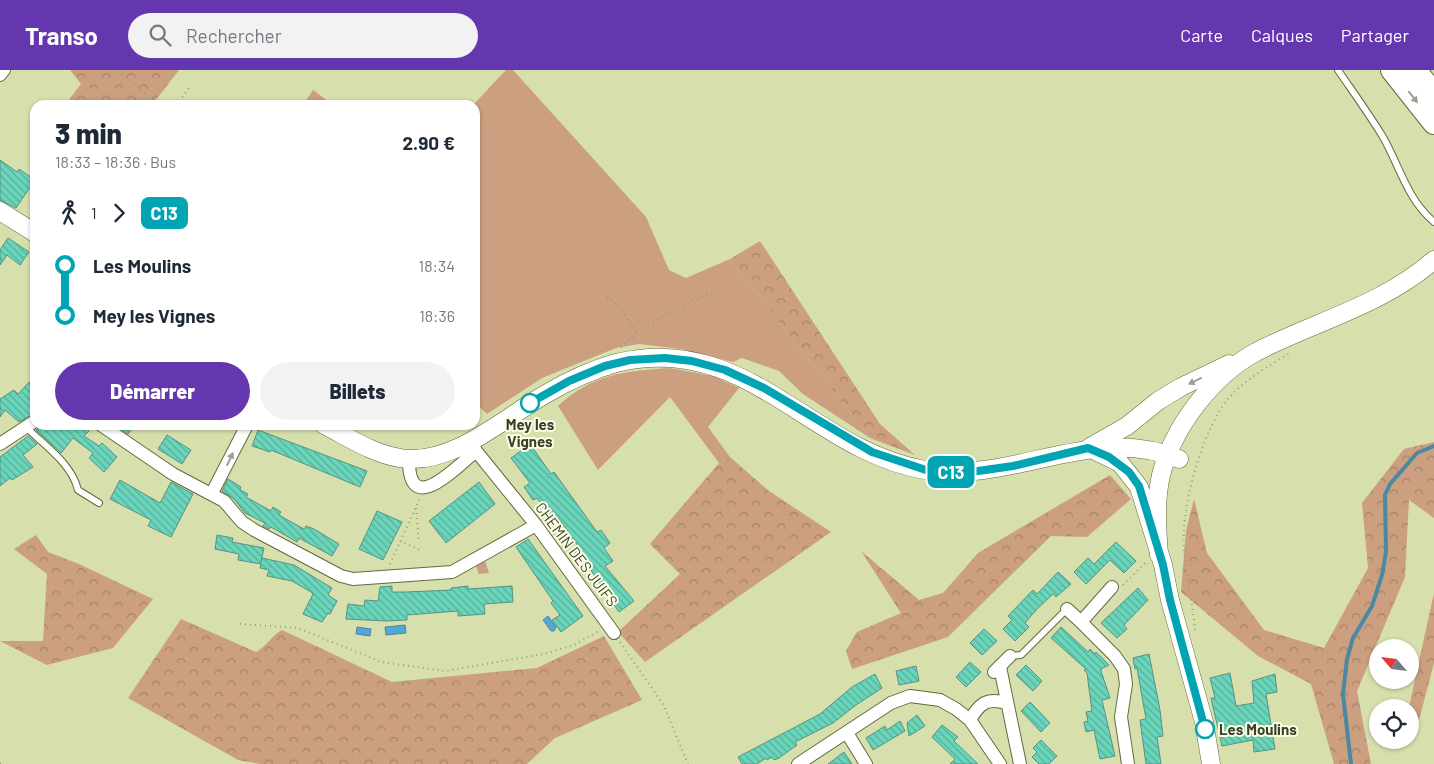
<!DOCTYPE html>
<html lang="fr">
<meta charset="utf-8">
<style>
:root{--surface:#fff;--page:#f2f2f3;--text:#1f2937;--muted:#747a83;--accent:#6537af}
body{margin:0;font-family:Barlow,sans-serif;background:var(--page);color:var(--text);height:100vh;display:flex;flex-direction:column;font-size:19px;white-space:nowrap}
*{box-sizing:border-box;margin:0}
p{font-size:16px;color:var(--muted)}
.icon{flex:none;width:28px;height:28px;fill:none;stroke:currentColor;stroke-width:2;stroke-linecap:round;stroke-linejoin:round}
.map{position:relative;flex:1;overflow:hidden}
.side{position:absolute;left:30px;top:30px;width:450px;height:330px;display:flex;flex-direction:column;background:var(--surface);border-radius:15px;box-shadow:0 1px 4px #0004}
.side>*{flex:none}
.badge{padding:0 10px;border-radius:8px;font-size:18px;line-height:32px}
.needle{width:32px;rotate:298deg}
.fabs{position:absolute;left:1369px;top:569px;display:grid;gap:10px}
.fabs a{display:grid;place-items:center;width:50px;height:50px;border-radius:50%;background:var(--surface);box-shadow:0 1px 4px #0004;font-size:25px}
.map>.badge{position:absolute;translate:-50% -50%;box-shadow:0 0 0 2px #fff}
.legs{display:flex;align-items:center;gap:8px;height:55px;padding:0 25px;font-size:16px}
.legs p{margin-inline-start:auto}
.headline{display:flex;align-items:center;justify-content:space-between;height:85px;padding:0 25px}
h1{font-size:28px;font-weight:800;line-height:38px}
.action{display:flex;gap:10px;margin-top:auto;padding:10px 25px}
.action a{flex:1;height:58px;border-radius:30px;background:var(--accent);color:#fff;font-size:20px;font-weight:800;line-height:58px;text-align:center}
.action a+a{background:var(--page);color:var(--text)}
ul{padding:0 25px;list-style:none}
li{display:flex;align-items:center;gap:18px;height:50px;font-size:19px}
li i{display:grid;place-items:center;width:8px;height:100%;margin:0 6px;background:currentColor}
li i::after{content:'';width:12px;height:12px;margin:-6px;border:4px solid;border-radius:50%;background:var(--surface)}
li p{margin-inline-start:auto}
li:first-child i{background:linear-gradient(#0000 50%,currentColor 0)}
li:last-child i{background:linear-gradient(currentColor 50%,#0000 0)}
header{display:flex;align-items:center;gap:30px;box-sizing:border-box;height:70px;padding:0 25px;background:var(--accent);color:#fff}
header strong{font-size:24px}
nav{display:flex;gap:28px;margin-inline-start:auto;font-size:18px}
.search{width:350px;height:45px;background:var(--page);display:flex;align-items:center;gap:12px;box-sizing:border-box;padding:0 18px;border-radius:28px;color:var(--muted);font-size:19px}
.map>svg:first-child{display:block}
.grass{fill:#cb9f80}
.forest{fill:url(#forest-crowns)}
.water{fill:url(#water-ripples);stroke:#4c88a3}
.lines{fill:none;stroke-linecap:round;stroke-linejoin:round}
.stream{stroke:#4c88a3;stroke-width:4}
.building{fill:url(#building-back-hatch);stroke:#559384}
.service-casing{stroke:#636a3b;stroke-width:8}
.minor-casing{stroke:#636a3b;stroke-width:14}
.secondary-casing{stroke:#636a3b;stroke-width:19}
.motorway-casing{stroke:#636a3b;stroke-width:24}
.path{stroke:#969c76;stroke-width:2;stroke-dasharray:1 4;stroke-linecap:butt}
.service{stroke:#fff;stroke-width:6}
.minor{stroke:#fff;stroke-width:12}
.secondary{stroke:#fff;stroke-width:18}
.motorway{stroke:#fff;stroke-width:22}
.oneway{fill:#9e9f95}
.line-1-casing{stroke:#fff;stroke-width:11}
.line-1{stroke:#00a4b2;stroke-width:8}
.stop-1-dot{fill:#fff;stroke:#00a4b2;stroke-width:2.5}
.labels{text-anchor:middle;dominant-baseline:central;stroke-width:4;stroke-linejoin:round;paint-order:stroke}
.stop-label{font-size:15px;font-weight:bold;fill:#3c3f2b;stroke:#f9fee4}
.street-label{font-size:15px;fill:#3c3f2b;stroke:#f9fee4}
</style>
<header>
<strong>Transo</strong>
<div class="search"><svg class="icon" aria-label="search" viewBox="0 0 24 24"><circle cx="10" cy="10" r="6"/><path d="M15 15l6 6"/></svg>Rechercher</div>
<nav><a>Carte</a><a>Calques</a><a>Partager</a></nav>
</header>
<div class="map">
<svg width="1434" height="694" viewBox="0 0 1434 694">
<defs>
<pattern id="forest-crowns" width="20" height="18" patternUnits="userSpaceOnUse" patternTransform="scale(1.25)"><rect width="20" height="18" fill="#cb9f80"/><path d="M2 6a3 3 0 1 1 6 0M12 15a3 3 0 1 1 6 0" fill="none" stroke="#a68369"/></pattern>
<pattern id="water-ripples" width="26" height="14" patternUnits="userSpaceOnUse" patternTransform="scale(1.25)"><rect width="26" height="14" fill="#53a7d6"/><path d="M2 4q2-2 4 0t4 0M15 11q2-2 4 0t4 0" fill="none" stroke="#4689ae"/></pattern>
<pattern id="building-back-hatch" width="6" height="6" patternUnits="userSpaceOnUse" patternTransform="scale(1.25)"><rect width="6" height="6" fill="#69d5bb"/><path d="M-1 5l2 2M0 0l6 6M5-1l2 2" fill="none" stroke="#58ae98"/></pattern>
</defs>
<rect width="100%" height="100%" fill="#d7e0ac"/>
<!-- grass -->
<path class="grass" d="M506,0H513L646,147L669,200L686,208L730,189L870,368L803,324L779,301L742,288L733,292L681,279L639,274L616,278L542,308L487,344L475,333V35H473Z
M313,20L333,35H303Z
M670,298L713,306L739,318L708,357L730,387L719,393L670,327L598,400L558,336C593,304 624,301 670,298Z
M485,491L489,503L479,504L476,496Z"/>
<!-- forest -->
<path class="forest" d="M70,0H179L152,35H65L81,14Z
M760,171L880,354L915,385L870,368L730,189Z
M1434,372V448L1409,430L1405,507L1357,621L1371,694H1334L1311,614L1258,586L1181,522L1186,461L1194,429L1207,483L1264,560L1324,578L1368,498L1362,433L1404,379Z
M730,387L769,421L831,462L645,592L618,562L680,504L650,474L719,393Z
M1110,405L1131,429L1087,467L1051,466L948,567L852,599L846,581L857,562L901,543L861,481L919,530L943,523L978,483Z
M36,465L48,482L79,494L153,529L113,578L47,595L0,571H43L47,504L14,479Z
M1434,523V593L1419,650L1410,647L1409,637Z
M181,549L256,582C267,576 272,565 282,560L392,612L537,598L604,566L642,630L555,668L527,694H260L238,690L128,628Z"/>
<!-- water -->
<path class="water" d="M548,546L556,557L554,561H551L543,550Z
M405,555L406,563L386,565L385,557Z
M357,557L371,559L370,566L356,564Z"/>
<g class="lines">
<!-- stream -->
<path class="stream" d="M1351,694L1343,624L1347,589L1353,568L1372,536L1382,505L1386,482L1385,425L1390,414L1417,383L1434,376"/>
</g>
<!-- building -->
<path class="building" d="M0,90L17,102L19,99L35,110L16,138L0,130Z
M8,168L29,182L20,195L7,185L0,195V180Z
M35,306V343L19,352L5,340L0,347V329L14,320L18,324Z
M42,355H82L89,361L84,366L99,376L102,373L117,387L104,402L89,388L93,383L73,368L61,383L36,360Z
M115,355H135L128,364Z
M258,360L367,401L360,417L271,380L270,382L252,376Z
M167,365L191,380L182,394L158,379Z
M28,366L37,374L23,385L33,397L12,410L10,408L0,416V387Z
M530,374L551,404L554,402L597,462L601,460L610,473L604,478L613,491L605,496L634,531L619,542L590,499L588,501L578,488L574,479L578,476L565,457L558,448L553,451L537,428L533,430L524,417L530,413L511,388Z
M228,409L241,417L240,420L248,424L246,427L271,441L273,437L281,442L279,445L293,453L304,459L306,456L314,459L339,474L332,486L299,468L297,472L271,457L269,459L263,456L265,453L245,443L234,429L222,421Z
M120,410L160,433L171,412L193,424L171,467L148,456L151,450L110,429Z
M479,412L495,434L446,473L429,451Z
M377,441L402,452L383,490L359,479Z
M217,465L233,468L232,472L264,478L261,492L262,488L294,495L332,518L328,525L337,531L330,544L328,543L322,552L303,544L313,524L311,522L292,511L267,506L269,500L260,498L261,494L238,490L239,484L215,479Z
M528,469L583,546L561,562L552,550L560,545L551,533L553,531L516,477Z
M1116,472L1136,491L1124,503L1110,490L1086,514L1074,502L1088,488L1094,494Z
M1058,502L1071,514L1056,527L1053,524L1037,539L1025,553L1029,557L1015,571L1003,559L1012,550L1008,546L1033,520L1037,524Z
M392,516V522H406L451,520V518L468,516V519L512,516L513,532L484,534L485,544L458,546V541L407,545V550L387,551L346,549L348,534L364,536L365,530L378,531L380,517Z
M1138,518L1148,530L1124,555L1127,559L1117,568L1101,553Z
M1061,557L1088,582L1090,579L1095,584L1096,582L1109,595L1101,599V601L1110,628L1102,630L1115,686L1100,689L1094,660L1086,662L1084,652L1088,651L1086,642L1092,641L1087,603L1084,600L1086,599L1051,568Z
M984,559L997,571L982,585L970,573Z
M1149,584L1160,640L1163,666L1157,667L1161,694H1146L1140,650L1146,649L1137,598L1135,599L1133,588Z
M970,592L981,602L966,617L956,607Z
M1026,595L1042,611L1033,621L1016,605Z
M916,596L919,611L899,615L896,601Z
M1230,603L1236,636L1254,633L1252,611L1275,604L1277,622L1266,624L1275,679L1254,682L1253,670L1222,676L1211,628H1215L1210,608Z
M875,604L882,618L856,635L833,653L795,672L797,675L779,688L774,690L772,687L767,690L766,688L757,694H742L738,687L820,644L852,617Z
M1030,632L1050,653L1041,662L1021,641Z
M917,645L925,656L909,666L907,653Z
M900,651L905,661L873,680L866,668L885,656L887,660Z
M942,655L958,667L954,671L978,694H950L955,689L932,667Z
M1041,670L1057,686L1049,694H1039L1032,687L1037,682L1033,678Z
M844,682L852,694H828Z"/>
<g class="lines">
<!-- service casing -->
<g class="service-casing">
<path id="service" d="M1338,0C1353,22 1369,44 1383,67C1400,97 1407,129 1434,152
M27,358C45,376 72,394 78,420L99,433
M1010,586L1021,585L1067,539"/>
</g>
<!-- minor casing -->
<g class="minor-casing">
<path id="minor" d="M0,5L4,0
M101,355L173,404L224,431L242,452L254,460L341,506L353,509L452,502L536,455
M471,370L476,381L536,455L614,563
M0,374L35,351
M409,389C408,449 455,398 476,381
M212,423L247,355
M1067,539L1081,552L1112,517
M1081,552L1115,586L1124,599L1126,614L1121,647L1128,694
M1000,597L1020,694
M994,602L1010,586
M970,650C979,634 987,627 1006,633
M847,663L866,694
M798,694L891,633L910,626L940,630L956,639L970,650L1000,694"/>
</g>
<!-- secondary casing -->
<g class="secondary-casing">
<path id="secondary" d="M0,141L35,163
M324,355C348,367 373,384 400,388C450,397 503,349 544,325C566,312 591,300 616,293C747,261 811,381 925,400C1013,414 1093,353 1179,389
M1090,377L1127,356L1158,331L1181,317L1229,294
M1091,379L1120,393L1139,417L1163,495L1170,530L1204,652L1211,694
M1159,485C1157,459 1155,431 1161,405C1173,357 1212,306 1256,282C1316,251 1381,236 1434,190"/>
</g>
<!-- motorway casing -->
<g class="motorway-casing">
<path id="motorway" d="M1392,0L1434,53
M1415,0L1434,24"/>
</g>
<!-- path -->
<path class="path" d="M118,0L159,35
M176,35L189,18
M607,227L620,237L636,263
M621,277C648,252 679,235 713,223
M416,438L419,473
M400,471L420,480
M390,494L420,428
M1123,515L1146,492
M240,554L298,558L381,592L445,601L544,584L574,575L599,561
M1195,560C1193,534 1186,508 1184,481C1180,440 1202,360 1228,329C1243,311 1270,295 1290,283
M620,572L663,634L688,694
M0,694H2"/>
<!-- service -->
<use href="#service" class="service"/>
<!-- minor -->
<use href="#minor" class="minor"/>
<!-- secondary -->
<use href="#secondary" class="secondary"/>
<!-- motorway -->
<use href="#motorway" class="motorway"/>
</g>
<!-- one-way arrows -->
<defs><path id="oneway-solid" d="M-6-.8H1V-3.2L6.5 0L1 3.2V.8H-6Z" transform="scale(1.25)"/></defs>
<g class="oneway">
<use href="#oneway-solid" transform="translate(1413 27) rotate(52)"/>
<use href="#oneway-solid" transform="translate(1195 311) rotate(154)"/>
<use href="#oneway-solid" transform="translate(230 389) rotate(-65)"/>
</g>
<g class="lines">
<!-- line-1 casing -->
<g class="line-1-casing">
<path id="line-1" d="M530,333L569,311L605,296L630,290L665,288L692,291L725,300L764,318L872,382L926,400L964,403L1013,396L1088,378L1109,387L1129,402L1139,416L1163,495L1170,530L1205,659"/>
</g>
<!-- line-1 -->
<use href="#line-1" class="line-1"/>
</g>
<!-- markers -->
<g class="stop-1-dot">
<circle cx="530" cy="333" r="9"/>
<circle cx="1205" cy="659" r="9"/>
</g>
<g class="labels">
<!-- stop labels -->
<g class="stop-label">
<text x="530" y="354">Mey les<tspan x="530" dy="17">Vignes</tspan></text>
<text x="1219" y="659" text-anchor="start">Les Moulins</text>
</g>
<!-- street labels -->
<g class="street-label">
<text transform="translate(577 484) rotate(53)">CHEMIN DES JUIFS</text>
</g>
</g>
</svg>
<div class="fabs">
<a><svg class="needle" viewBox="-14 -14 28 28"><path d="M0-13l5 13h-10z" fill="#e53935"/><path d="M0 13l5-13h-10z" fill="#747a83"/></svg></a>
<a><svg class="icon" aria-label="locate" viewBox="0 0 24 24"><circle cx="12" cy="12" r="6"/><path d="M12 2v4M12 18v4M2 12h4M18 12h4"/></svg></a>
</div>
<b class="badge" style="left:951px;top:402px;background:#00a4b2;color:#fff">C13</b>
<section class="side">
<div class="headline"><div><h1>3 min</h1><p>18:33 – 18:36 · Bus</p></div><b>2.90 €</b></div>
<div class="legs"><svg class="icon" aria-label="walk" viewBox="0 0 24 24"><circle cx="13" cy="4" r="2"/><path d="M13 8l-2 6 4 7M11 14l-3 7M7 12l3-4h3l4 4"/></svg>1<svg class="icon" aria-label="forward" viewBox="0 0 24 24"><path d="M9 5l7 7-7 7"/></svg><b class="badge" style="background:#00a4b2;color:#fff">C13</b></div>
<ul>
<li><i style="color:#00a4b2"></i><b>Les Moulins</b><p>18:34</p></li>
<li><i style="color:#00a4b2"></i><b>Mey les Vignes</b><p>18:36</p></li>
</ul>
<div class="action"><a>Démarrer</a><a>Billets</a></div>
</section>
</div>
